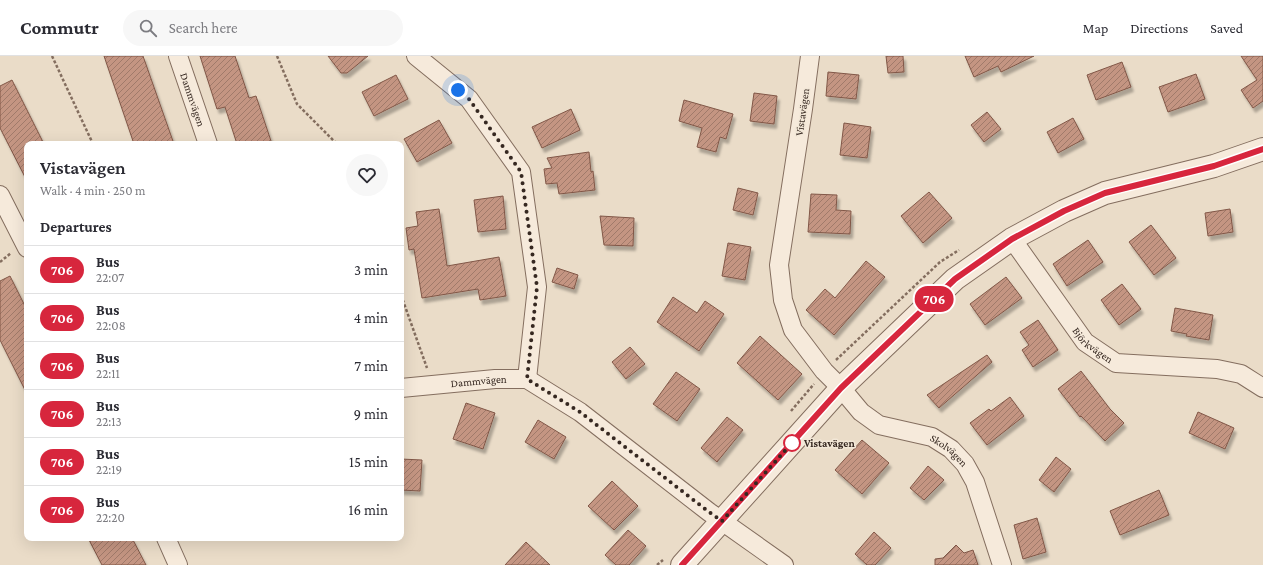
<!DOCTYPE html>
<meta charset="utf-8">
<style>
:root{--surface:#fff;--page:#f7f7f7;--text:#2b2b33;--muted:#7c7c81;--line:#e1e1e2}
body{margin:0;font-family:"Crimson Pro",serif;background:var(--page);color:var(--text);height:100vh;display:flex;flex-direction:column;font-size:15px;white-space:nowrap}
*{box-sizing:border-box;margin:0}
p{font-size:13px;color:var(--muted)}
.icon{flex:none;width:22px;height:22px;fill:none;stroke:currentColor;stroke-width:2;stroke-linecap:round;stroke-linejoin:round}
.map{position:relative;flex:1;overflow:hidden}
.sheet{position:absolute;left:24px;top:85px;width:380px;height:400px;display:flex;flex-direction:column;background:var(--surface);border-radius:8px;box-shadow:0 4px 16px #0002}
.sheet>*{flex:none}
.badge{padding:0 8px;border-radius:13px;font-size:14px;line-height:26px}
.you{position:absolute;width:20px;height:20px;margin:-10px;border:3px solid #fff;border-radius:50%;background:#1a73e8;box-shadow:0 0 0 6px #1a73e833}
.map>.badge{position:absolute;translate:-50% -50%;box-shadow:0 0 0 2px #fff}
h2{padding:0 16px;font-size:15px;line-height:36px}
.round{display:grid;place-items:center;flex:none;width:42px;height:42px;border-radius:21px;background:var(--page)}
.headline{display:flex;align-items:center;justify-content:space-between;height:68px;padding:0 16px}
h1{font-size:19px;font-weight:600;line-height:30px}
ul{padding:0;list-style:none}
li{display:flex;align-items:center;gap:12px;height:48px;padding:0 16px;border-top:1px solid var(--line)}
li div{flex:1}
li b{display:block;font-size:15px}
li em{font-style:normal}
li .badge{min-width:44px;font-weight:700;text-align:center}
header{display:flex;align-items:center;gap:24px;box-sizing:border-box;height:56px;padding:0 20px;background:var(--surface);border-bottom:1px solid var(--line)}
header strong{font-size:19px}
nav{display:flex;gap:22px;margin-inline-start:auto;font-size:14px}
.search{width:280px;height:36px;background:var(--page);display:flex;align-items:center;gap:10px;box-sizing:border-box;padding:0 14px;border-radius:22px;color:var(--muted);font-size:15px}
.map>svg:first-child{display:block}
.building{fill:url(#building-hatch);stroke:#815747;filter:url(#shadow)}
.lines{fill:none;stroke-linecap:round;stroke-linejoin:round}
.minor-casing{stroke:#846e5f;stroke-width:20}
.tertiary-casing{stroke:#846e5f;stroke-width:24}
.path{stroke:#846e5f;stroke-width:2.5;stroke-dasharray:3 2;stroke-linecap:butt}
.minor{stroke:#f6eadb;stroke-width:18}
.tertiary{stroke:#f6eadb;stroke-width:22}
.line-casing{stroke:#fff;stroke-width:9}
.line{stroke:#d7263d;stroke-width:6}
.walk{stroke:#362821;stroke-width:4;stroke-dasharray:0 7.2}
.stop-dot{fill:#fff;stroke:#d7263d;stroke-width:2}
.labels{text-anchor:middle;dominant-baseline:central;stroke-width:3;stroke-linejoin:round;paint-order:stroke}
.street-label{font-size:11px;fill:#362821;stroke:#f2e7d7}
.stop-label{font-size:11px;font-weight:bold;fill:#362821;stroke:#f2e7d7;text-anchor:start}
</style>
<header>
<strong>Commutr</strong>
<div class="search"><svg class="icon" aria-label="search" viewBox="0 0 24 24"><circle cx="10" cy="10" r="6"/><path d="M15 15l6 6"/></svg>Search here</div>
<nav><a>Map</a><a>Directions</a><a>Saved</a></nav>
</header>
<div class="map">
<svg width="1263" height="509" viewBox="0 0 1263 509">
<defs>
<pattern id="building-hatch" width="6" height="6" patternUnits="userSpaceOnUse"><rect width="6" height="6" fill="#c49582"/><path d="M-1 1l2-2M0 6l6-6M5 7l2-2" fill="none" stroke="#a07a6a"/></pattern>
<filter id="shadow"><feDropShadow dx="2.5" dy="4.5" stdDeviation="1" flood-color="#0004"/></filter>
</defs>
<rect width="100%" height="100%" fill="#eadcc8"/>
<!-- building -->
<path class="building" d="M104,0H143L174,88H134Z
M200,0H235L249,42L256,40L272,88H237L225,51L217,53Z
M328,0H368L347,17H341Z
M886,0H903L904,16L888,17Z
M965,0H1034L1001,16L998,10L974,21Z
M1241,0H1263V45L1253,52L1241,34L1257,24Z
M1122,6L1131,31L1096,44L1087,19Z
M828,16L859,19L856,43L826,40Z
M1196,18L1205,43L1168,56L1159,31Z
M396,19L408,43L374,60L362,36Z
M12,24L44,88H27V125L0,72V30Z
M754,37L777,40L774,68L750,65Z
M684,44L733,58L726,83L720,81L716,96L697,91L702,72L679,65Z
M571,53L580,74L542,92L532,71Z
M987,56L1001,73L984,86L971,69Z
M1073,62L1084,83L1058,97L1047,76Z
M439,64L452,87L417,106L404,83Z
M844,67L871,71L867,102L840,99Z
M589,96L591,116L593,115L595,134L559,138L557,127L546,128L544,113L552,112L547,102Z
M738,132L758,137L753,159L733,154Z
M929,136L952,162L923,187L901,160Z
M811,138L837,139L836,154L851,155L850,178L808,176Z
M503,140L506,173L478,176L474,144Z
M439,153L447,210L499,201L506,240L480,244L478,233L422,242L414,193L409,194L406,172L418,170L416,156Z
M1230,153L1233,176L1208,180L1205,157Z
M600,160L634,162L633,190L604,189Z
M1151,169L1176,202L1154,219L1129,186Z
M1088,184L1103,206L1067,230L1053,208Z
M728,187L751,191L745,224L722,220Z
M866,205L885,221L834,279L806,254L825,233L835,242Z
M557,212L578,219L574,233L552,226Z
M10,220L27,254V338L0,284V225Z
M1006,221L1022,242L985,269L970,248Z
M1122,228L1141,253L1119,269L1101,244Z
M673,241L697,257L705,245L724,258L699,295L657,266Z
M1175,252L1213,259L1209,284L1186,280L1187,278L1171,275Z
M1038,264L1058,294L1033,311L1022,294L1029,289L1020,276Z
M760,280L802,318L778,344L737,307Z
M630,291L645,308L626,323L612,306Z
M987,299L992,306L939,352L927,339Z
M1081,315L1110,353L1124,367L1105,385L1081,360L1080,361L1058,333Z
M676,316L700,333L677,365L653,348Z
M1010,341L1024,360L987,389L970,367L989,353L991,355Z
M466,347L495,357L483,393L453,383Z
M1198,356L1234,372L1225,393L1189,377Z
M727,361L743,374L717,406L701,392Z
M538,364L566,381L554,403L525,386Z
M862,384L889,407L862,438L835,414Z
M1056,401L1071,413L1054,436L1039,424Z
M401,403L422,404L420,435L401,434Z
M928,410L944,424L924,444L910,432Z
M612,425L638,450L614,474L588,450Z
M1159,434L1169,459L1120,479L1110,455Z
M1037,462L1046,496L1023,503L1014,469Z
M628,474L646,490L629,509H616L605,499Z
M874,476L891,492L875,509H867L855,498Z
M88,482H132L146,509H102Z
M526,486L550,509H505Z
M956,489L964,497L973,494L978,509H935V503L943,502Z"/>
<g class="lines">
<!-- minor casing -->
<g class="minor-casing">
<g id="minor">
<path id="s1" d="M178,0L208,88"/>
<path d="M416,0L469,43L521,116L537,231L527,323"/>
<path id="s2" d="M810,0L803,53L779,209L783,244L793,274L824,315L841,332L861,356L879,369L932,381L951,393L965,408L975,426L1002,509"/>
<path d="M0,139L27,192"/>
<path id="s3" d="M1012,183L1085,286L1116,307L1217,313L1241,318L1263,332"/>
<path id="s4" d="M401,332L495,323H527L580,356L709,456L784,509"/>
<path d="M166,482L178,509"/>
</g>
</g>
<!-- tertiary casing -->
<g class="tertiary-casing">
<path id="tertiary" d="M682,509L841,332L955,223L1012,183L1064,155L1105,137L1214,110L1263,93"/>
</g>
<!-- path -->
<path class="path" d="M52,0L93,88
M277,0L297,48L337,88
M0,206L11,197
M401,239L427,312
M836,304L940,206L959,194
M791,355L814,328
M657,509L663,504"/>
<!-- minor -->
<use href="#minor" class="minor"/>
<!-- tertiary -->
<use href="#tertiary" class="tertiary"/>
</g>
<g class="lines">
<!-- line casing -->
<g class="line-casing">
<path id="line" d="M682,509L841,332L955,223L1012,183L1064,155L1105,137L1214,110L1263,93"/>
</g>
<!-- line -->
<use href="#line" class="line"/>
<!-- walk -->
<path class="walk" d="M458,34L469,43L521,116L537,231L527,323L580,356L709,456L722,465L792,387"/>
</g>
<!-- markers -->
<circle class="stop-dot" cx="792" cy="387" r="8"/>
<g class="labels">
<!-- street labels -->
<g class="street-label">
<text stroke="none"><textPath href="#s1" startOffset="46">Dammvägen</textPath></text>
<text transform="translate(802 56) rotate(-82)">Vistavägen</text>
<text stroke="none"><textPath href="#s3" startOffset="134">Björkvägen</textPath></text>
<text stroke="none"><textPath href="#s4" startOffset="78">Dammvägen</textPath></text>
<text stroke="none"><textPath href="#s2" startOffset="483">Skolvägen</textPath></text>
</g>
<!-- stop labels -->
<g class="stop-label">
<text x="804" y="387">Vistavägen</text>
</g>
</g>
</svg>
<div class="you" style="left:458px;top:34px"></div>
<b class="badge" style="left:934px;top:243px;background:#d7263d;color:#fff">706</b>
<section class="sheet">
<div class="headline"><div><h1>Vistavägen</h1><p>Walk · 4 min · 250 m</p></div><a class="round"><svg class="icon" aria-label="heart" viewBox="0 0 24 24"><path d="M12 20l-8-8c-3-5 5-10 8-4 3-6 11-1 8 4z"/></svg></a></div>
<h2>Departures</h2>
<ul>
<li><span class="badge" style="background:#d7263d;color:#fff">706</span><div><b>Bus</b><p>22:07</p></div><em>3 min</em></li>
<li><span class="badge" style="background:#d7263d;color:#fff">706</span><div><b>Bus</b><p>22:08</p></div><em>4 min</em></li>
<li><span class="badge" style="background:#d7263d;color:#fff">706</span><div><b>Bus</b><p>22:11</p></div><em>7 min</em></li>
<li><span class="badge" style="background:#d7263d;color:#fff">706</span><div><b>Bus</b><p>22:13</p></div><em>9 min</em></li>
<li><span class="badge" style="background:#d7263d;color:#fff">706</span><div><b>Bus</b><p>22:19</p></div><em>15 min</em></li>
<li><span class="badge" style="background:#d7263d;color:#fff">706</span><div><b>Bus</b><p>22:20</p></div><em>16 min</em></li>
</ul>
</section>
</div>
